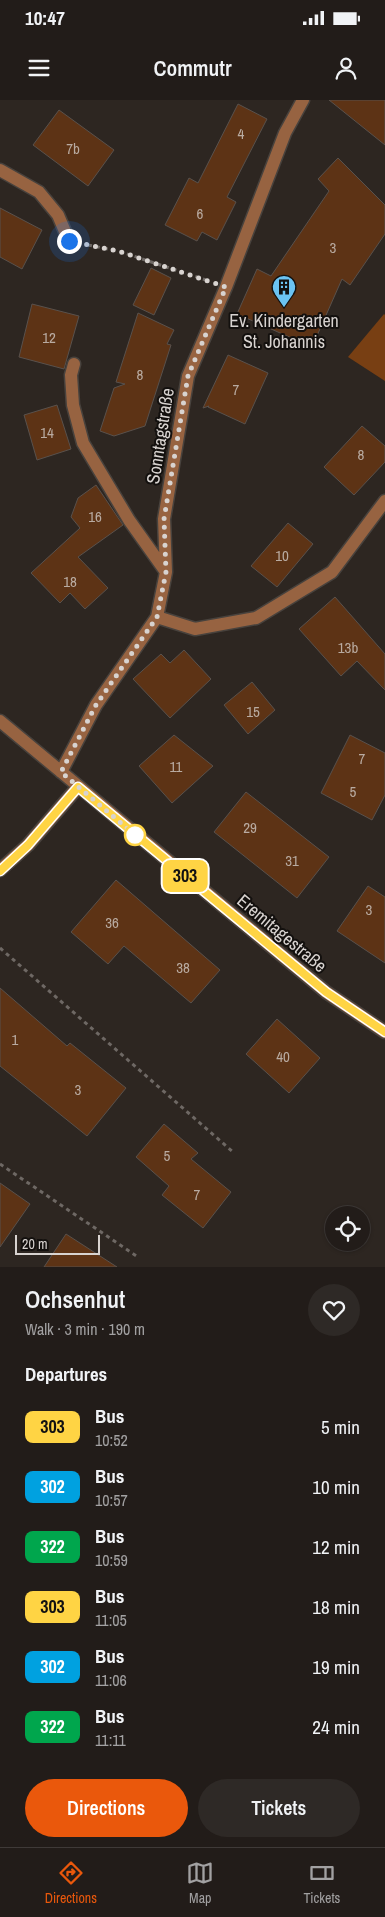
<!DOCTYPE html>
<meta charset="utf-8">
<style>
:root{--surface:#221c19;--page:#2e2926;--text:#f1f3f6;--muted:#a2a1a2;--line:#3f3a38;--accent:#ea580c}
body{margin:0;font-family:"Archivo Narrow",sans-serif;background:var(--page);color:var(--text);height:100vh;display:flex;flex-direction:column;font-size:19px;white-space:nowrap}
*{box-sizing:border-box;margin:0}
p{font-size:16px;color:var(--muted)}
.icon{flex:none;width:28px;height:28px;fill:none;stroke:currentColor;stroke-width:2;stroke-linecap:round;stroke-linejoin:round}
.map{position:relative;height:1167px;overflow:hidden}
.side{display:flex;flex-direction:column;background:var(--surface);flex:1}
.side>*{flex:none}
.badge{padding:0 10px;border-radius:8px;font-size:18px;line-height:32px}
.tools{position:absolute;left:325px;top:1106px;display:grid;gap:10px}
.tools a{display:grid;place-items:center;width:45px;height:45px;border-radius:50%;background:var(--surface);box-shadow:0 1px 4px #0004,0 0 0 1px var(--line);font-size:25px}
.scale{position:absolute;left:15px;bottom:12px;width:85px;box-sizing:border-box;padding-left:5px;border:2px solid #d8d3d0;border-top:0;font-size:14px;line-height:18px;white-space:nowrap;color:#d8d3d0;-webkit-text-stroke:4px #13100e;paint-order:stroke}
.you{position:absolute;width:25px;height:25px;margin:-12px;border:4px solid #fff;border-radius:50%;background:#1a73e8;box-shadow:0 0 0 8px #1a73e833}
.map>.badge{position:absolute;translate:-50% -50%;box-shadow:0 0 0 2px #fff}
h2{padding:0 25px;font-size:19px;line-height:45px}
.round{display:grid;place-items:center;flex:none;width:52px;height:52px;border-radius:26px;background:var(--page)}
.summary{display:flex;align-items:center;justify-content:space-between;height:85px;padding:0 25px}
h1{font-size:24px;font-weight:600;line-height:38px}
.primary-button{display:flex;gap:10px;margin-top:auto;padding:10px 25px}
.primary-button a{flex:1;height:58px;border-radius:30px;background:var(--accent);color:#fff;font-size:20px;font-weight:600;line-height:58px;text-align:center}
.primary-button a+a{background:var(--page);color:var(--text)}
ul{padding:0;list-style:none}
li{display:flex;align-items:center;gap:15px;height:60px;padding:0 25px}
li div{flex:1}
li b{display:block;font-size:19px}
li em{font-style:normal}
li .badge{min-width:55px;font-weight:700;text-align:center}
.status{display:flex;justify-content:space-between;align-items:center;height:35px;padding:0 25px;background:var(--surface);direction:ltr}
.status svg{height:14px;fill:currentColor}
header{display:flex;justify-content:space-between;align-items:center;height:65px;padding:0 25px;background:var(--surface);font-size:22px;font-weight:600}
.tab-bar{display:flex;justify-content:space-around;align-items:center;height:70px;border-top:1px solid var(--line);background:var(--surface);font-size:14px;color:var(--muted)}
.tab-bar a{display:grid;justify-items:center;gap:2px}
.tab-bar .current{color:var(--accent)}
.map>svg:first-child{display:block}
.green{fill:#783f13}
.building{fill:#5d3315;stroke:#59514c}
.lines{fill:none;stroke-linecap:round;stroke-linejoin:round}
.minor-casing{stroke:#48423d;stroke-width:15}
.path{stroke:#6e6864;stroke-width:3;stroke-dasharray:4 4;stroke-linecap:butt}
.minor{stroke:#976341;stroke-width:12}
.line-casing{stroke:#fff;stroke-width:11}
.line{stroke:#ffd444;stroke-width:8}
.walk{stroke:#d8d3d0;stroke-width:5;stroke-dasharray:0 9}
.stop-dot{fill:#fff;stroke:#ffd444;stroke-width:2.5}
.labels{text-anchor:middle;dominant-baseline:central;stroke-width:4;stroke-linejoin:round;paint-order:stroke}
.number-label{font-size:15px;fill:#b9aba1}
.poi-label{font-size:18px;fill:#d8d3d0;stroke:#13100e}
.street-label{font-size:18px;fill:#d8d3d0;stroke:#13100e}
</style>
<div class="status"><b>10:47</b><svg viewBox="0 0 49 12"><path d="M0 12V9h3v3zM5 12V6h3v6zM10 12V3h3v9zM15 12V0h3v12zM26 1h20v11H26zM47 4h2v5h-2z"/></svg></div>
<header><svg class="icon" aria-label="menu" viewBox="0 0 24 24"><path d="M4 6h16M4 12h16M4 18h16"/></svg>Commutr<svg class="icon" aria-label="person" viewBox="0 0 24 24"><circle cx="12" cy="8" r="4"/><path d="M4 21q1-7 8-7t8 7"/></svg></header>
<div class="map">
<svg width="385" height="1167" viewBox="0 0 385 1167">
<rect width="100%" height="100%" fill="#2d2621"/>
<!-- green -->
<path class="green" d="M384,214L385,215V281L348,257Z"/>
<!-- building -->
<path class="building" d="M329,0H385V45Z
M238,4L267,19L227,97L236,102L217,140L202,132L197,141L165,125L189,78L198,83Z
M59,10L114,50L88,86L33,45Z
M338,58L385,105V134L350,185L342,179L312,247L237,214L257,169L271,176L329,91L318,79Z
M0,108L42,130L22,169L0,157Z
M151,168L171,178L154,215L133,205Z
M32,204L79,216L64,269L19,257Z
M138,213L174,230L167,244L171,245L145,326L114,336L100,331L114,288L125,284L116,282Z
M228,255L268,273L245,324L208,307L209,306L203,308Z
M57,305L71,349L37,360L24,315Z
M362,326L385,346V362L354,395L324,367Z
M96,385L123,425L78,457L108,488L85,509L70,493L60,503L31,473L80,428L71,417L78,398Z
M288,423L313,444L277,487L251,466Z
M335,497L385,554V590L357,561L341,576L299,529Z
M184,550L211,579L170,618L133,579L161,554L170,563Z
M252,582L275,610L248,634L224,605Z
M174,635L213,666L172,703L139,666Z
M350,635L385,653V695L372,720L321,693Z
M246,692L329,757L297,798L214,732Z
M116,780L220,870L191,903L124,846L108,864L71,832Z
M368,786L385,797V863L337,831Z
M0,888L67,946L70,943L126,988L87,1036L0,966Z
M277,919L320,958L289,993L246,954Z
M164,1024L198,1053L191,1059L231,1092L203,1128L162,1095L169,1086L136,1057Z
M0,1083L30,1104L0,1147Z
M66,1134L117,1167H44Z"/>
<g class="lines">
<!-- minor casing -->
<g class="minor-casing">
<path id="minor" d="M0,70L39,92L58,115L69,141
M74,264L71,275L73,305L83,343L129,420L166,472
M157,517L195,529L256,518L332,472L385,401
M0,621L326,892L385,932
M61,672L96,605L157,517L166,472L164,419L188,276L226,187L285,33L303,0
M0,770L28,745L78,687"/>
</g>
<!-- path -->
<path class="path" d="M88,145L118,151L206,180
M0,848L233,1052
M0,1064L138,1157"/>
<!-- minor -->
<use href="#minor" class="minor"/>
</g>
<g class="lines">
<!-- line casing -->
<g class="line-casing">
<path id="line" d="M0,771L28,745L78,687L326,892L385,932"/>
</g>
<!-- line -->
<use href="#line" class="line"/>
<!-- walk -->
<path class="walk" d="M69,141L118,151L226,187L188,276L164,419L166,472L157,517L96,605L61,672L135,735"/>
</g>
<!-- icons -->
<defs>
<g id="building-pin" transform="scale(1.25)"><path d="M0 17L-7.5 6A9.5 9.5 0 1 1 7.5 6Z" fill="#6bc3f2" stroke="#13100e"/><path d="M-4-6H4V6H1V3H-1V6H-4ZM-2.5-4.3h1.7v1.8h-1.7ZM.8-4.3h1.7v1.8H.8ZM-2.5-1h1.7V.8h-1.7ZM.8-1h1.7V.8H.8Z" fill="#111"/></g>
</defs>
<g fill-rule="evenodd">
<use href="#building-pin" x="284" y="187"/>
</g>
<!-- markers -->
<circle class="stop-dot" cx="135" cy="735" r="10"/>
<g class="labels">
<!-- number labels -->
<g class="number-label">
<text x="241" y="33">4</text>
<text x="73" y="48">7b</text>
<text x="200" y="113">6</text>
<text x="333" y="147">3</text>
<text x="49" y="237">12</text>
<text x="140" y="274">8</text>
<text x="236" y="289">7</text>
<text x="47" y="332">14</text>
<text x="361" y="354">8</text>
<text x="95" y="416">16</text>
<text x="282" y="455">10</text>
<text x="70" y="481">18</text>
<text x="348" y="547">13b</text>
<text x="253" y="611">15</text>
<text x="362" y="658">7</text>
<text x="176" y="666">11</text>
<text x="353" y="691">5</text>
<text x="250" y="727">29</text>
<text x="292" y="760">31</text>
<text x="369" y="809">3</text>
<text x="112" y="822">36</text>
<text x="183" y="867">38</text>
<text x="15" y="939">1</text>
<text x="283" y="956">40</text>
<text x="78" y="989">3</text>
<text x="167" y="1055">5</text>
<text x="197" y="1094">7</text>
</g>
<!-- poi labels -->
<g class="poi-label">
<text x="284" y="220">Ev. Kindergarten<tspan x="284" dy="21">St. Johannis</tspan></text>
</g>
<!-- street labels -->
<g class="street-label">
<text transform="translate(160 336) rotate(-81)">Sonntagstraße</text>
<text transform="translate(282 833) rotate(40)">Eremitagestraße</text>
</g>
</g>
</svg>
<div class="tools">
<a><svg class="icon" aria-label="locate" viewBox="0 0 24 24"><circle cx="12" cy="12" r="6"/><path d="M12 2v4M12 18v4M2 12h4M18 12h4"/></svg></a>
</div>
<div class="scale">20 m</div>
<div class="you" style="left:69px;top:141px"></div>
<b class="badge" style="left:185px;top:776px;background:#ffd444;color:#111">303</b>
</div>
<section class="side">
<div class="summary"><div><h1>Ochsenhut</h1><p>Walk · 3 min · 190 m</p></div><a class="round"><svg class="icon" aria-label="heart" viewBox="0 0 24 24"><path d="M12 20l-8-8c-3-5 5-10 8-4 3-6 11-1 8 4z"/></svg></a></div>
<h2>Departures</h2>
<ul>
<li><span class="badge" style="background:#ffd444;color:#111">303</span><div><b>Bus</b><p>10:52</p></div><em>5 min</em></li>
<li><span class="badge" style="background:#00a1e0;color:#fff">302</span><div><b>Bus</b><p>10:57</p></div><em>10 min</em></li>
<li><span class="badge" style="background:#00a64d;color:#fff">322</span><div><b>Bus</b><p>10:59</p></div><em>12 min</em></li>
<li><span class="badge" style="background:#ffd444;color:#111">303</span><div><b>Bus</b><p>11:05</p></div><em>18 min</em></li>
<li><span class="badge" style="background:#00a1e0;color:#fff">302</span><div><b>Bus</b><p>11:06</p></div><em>19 min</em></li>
<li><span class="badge" style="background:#00a64d;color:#fff">322</span><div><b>Bus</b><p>11:11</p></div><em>24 min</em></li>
</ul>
<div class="primary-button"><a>Directions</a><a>Tickets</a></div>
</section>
<nav class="tab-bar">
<a class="current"><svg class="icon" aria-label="directions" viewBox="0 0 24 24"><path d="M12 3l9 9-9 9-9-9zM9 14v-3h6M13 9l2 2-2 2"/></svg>Directions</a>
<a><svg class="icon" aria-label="map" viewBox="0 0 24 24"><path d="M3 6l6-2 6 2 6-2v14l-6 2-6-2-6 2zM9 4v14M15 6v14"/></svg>Map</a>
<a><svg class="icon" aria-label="tickets" viewBox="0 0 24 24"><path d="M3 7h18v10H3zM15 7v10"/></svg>Tickets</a>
</nav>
